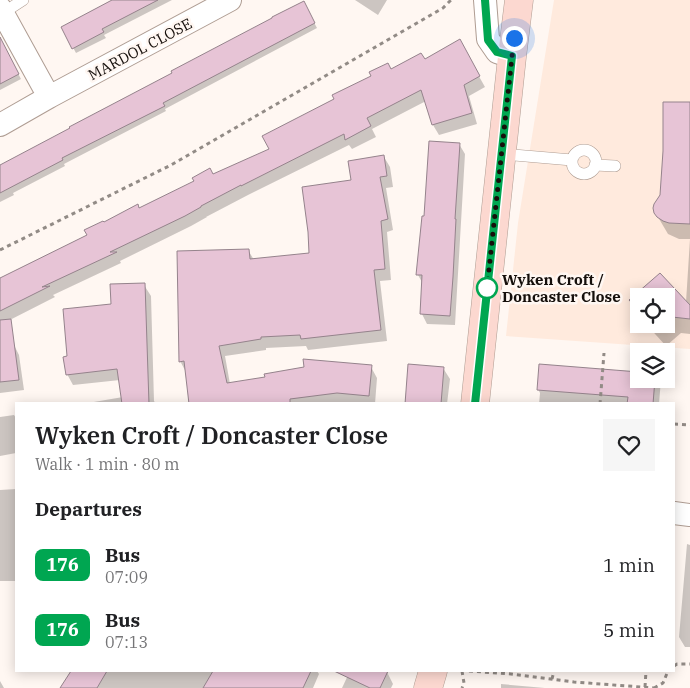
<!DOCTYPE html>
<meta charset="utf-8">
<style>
:root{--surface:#fff;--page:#f6f6f6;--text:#202124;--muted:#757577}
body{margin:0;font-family:"IBM Plex Serif",serif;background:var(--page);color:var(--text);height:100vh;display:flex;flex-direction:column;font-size:19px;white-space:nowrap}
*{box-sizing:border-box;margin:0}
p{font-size:16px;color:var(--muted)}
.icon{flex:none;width:28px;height:28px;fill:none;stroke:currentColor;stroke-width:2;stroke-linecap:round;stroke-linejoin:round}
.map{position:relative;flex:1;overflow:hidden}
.drawer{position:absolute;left:15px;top:402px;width:660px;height:270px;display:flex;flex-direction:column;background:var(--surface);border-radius:0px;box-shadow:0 2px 12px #0003}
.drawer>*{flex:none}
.badge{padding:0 10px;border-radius:8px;font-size:18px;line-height:32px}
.controls{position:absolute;left:630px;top:288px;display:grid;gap:10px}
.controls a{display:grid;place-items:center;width:45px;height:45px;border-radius:0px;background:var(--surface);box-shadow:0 2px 12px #0003;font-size:25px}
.you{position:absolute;width:25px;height:25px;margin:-12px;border:4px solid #fff;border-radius:50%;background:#1a73e8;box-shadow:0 0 0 8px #1a73e833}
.map>.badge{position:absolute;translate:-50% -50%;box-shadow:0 0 0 2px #fff}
h2{padding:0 20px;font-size:19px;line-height:45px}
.round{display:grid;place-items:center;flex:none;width:52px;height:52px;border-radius:0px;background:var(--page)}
.headline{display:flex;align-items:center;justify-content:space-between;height:85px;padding:0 20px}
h1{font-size:24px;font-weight:600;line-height:38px}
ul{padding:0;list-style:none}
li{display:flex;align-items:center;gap:15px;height:65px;padding:0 20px}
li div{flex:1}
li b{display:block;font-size:19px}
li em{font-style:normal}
li .badge{min-width:55px;font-weight:700;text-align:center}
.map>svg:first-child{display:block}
.built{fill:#ffeadd;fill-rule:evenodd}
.shadow{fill:#0003}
.building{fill:#e7c4d6;stroke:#95838c}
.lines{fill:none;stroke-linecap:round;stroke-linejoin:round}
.lane-casing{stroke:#af9d93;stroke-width:12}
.street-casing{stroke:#af9d93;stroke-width:24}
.secondary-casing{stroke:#af9d93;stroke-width:29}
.path{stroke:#928b86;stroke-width:3;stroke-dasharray:4 4;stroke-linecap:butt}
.lane{stroke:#fff;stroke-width:11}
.street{stroke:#fff;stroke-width:22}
.secondary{stroke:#fcd8d0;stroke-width:28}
.line-casing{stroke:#fff;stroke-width:11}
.line{stroke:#00a651;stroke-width:8}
.walk{stroke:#150f0b;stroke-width:5;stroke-dasharray:0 9}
.stop-dot{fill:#fff;stroke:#00a651;stroke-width:2.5}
.labels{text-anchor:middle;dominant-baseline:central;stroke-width:5;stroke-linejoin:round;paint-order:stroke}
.street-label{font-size:15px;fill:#150f0b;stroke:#fff7f2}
.stop-label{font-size:15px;font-weight:bold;fill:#150f0b;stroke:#fff7f2;text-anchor:start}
</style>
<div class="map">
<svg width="690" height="688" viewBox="0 0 690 688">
<rect width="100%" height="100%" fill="#fff7f2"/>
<!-- built -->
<path class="built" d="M554,0H690V349L506,336L518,223ZM639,296H666V324H639Z"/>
<!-- shadow -->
<path class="shadow" d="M112,0H172L104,35L106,38L76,53L62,27Z
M355,0H387L378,15Z
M303,2L317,28L165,109L166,111L64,164L65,166L13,193L14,195L0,202V169Z
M459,41L485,87L469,96L477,124L439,135L433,125L426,101L372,129L376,137L352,149L349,145L248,195L206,217H207L191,226L120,261L121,263L53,295L55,297L0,325V279L139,209L271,150L391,71L424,60Z
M5,49L21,79L0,90V52Z
M690,103V334L681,333L666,346L646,324H666V296H639V314L631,300L660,275L686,302L690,239H679L668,234L655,212Z
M459,144L465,154L455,325L427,324L422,314L423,284L418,275L425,218Z
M384,157L390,167L393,187L386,188L393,230L387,232L391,280L380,281L387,341L308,350L306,346L266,348V350L225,356L230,384L371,367L377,378L375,404H190L186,372L180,361L248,250L254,260L310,254L352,182Z
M144,285L151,296L154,401L156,404H82L123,397L120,380L73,385L67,374L68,357L112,306Z
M14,345L19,355L24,390L0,393V347Z
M633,352L639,353V379H661L659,404H596L570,402L569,404H539L540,393L538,389L631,373Z
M443,368L450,379L447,404H406Z
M14,415L16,418V453L0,456V417Z
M16,489V581H0V490Z
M687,544L690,545V647H685L679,637Z
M74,671H317L319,674L313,688H64Z
M350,671L387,672L393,684L391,688H342Z
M0,681L4,688H0Z
M501,684L545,688H501Z"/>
<!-- building -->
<path class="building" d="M112,0H158L102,29L104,32L72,49L61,27Z
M304,1L315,23L163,103L165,106L62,158L63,160L0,193V165L70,128L69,127L172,73L171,71L272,18V17Z
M0,37L19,74L0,84Z
M460,39L480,76L464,85L472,113L432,125L421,90L367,118L371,126L345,140L344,134L241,186V185L201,206V207L185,216L110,252H117L42,287L50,286L0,311V278L87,235L84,230L103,221L104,222L138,204L139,208L194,181L192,178L210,168L213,174L269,149L262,136L334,99L332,95L371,76L369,72L388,63L391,69L421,53L425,59Z
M663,102H690V224L669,223L663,221L657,217L654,213L653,208L654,204L660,195L663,151Z
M429,141L460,143L455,219H456L453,277L450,316L420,314L422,275H416L422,216H424Z
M384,155L387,176L380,177L388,219L381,221L385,269L374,270L381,330L301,339L300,335L261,337V339L219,346L227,383L265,377L264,374L304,367L303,359L372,365L369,396L337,393L290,399V404H189L184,361L179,362L177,251L249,249L250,259L309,253L308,232L302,187L351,180L348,161Z
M660,273L690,305V319L672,317L666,322V296H639V311L629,300Z
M145,283L149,404H122L117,369L66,375L63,357L67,356L63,309L111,304L110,284Z
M11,319L19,380L0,382V320Z
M650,324H664L656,331Z
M408,364L444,367L441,404H405Z
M539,364L639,372V379H655L653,404H627L628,397L537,390Z
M71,671H107L97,688H60Z
M213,671H311L303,688H203Z
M334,671H388L380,688H370Z"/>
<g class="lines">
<!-- lane casing -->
<g class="lane-casing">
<path id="lane" d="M3,13L23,0
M572 162a12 12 0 1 1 24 0a12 12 0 1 1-24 0Z
M501,154L572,160
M595,165L615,166"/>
</g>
<!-- street casing -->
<g class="street-casing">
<path id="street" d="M485,0L488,39L497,52L512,57
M0,8L49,97L230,0
M0,125L49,97
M674,513L690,515"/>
</g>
<!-- secondary casing -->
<g class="secondary-casing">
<path id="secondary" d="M475,404L512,57L519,0
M428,688L433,671"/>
</g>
<!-- path -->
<path class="path" d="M0,250L171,165L443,8L451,0
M600,404L604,353
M674,424L690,425
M674,666L677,664H690
M462,671L464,683L462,688
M469,671L511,674L574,682L654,688
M552,679L554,671
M645,687L646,671
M654,688L663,683L668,671"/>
<!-- lane -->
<use href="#lane" class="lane"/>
<!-- street -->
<use href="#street" class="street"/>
<!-- secondary -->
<use href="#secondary" class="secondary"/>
</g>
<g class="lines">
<!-- line casing -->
<g class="line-casing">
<path id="line" d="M475,404L512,56L497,52L488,40L485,0"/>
</g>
<!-- line -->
<use href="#line" class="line"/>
<!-- walk -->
<path class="walk" d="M487,288L514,38"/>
</g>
<!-- markers -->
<circle class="stop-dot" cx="487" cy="288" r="10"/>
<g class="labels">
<!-- street labels -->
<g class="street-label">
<text transform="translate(140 49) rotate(-28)">MARDOL CLOSE</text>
</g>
<!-- stop labels -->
<g class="stop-label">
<text x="502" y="279">Wyken Croft /<tspan x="502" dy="17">Doncaster Close</tspan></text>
</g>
</g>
</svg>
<div class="controls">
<a><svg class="icon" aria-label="locate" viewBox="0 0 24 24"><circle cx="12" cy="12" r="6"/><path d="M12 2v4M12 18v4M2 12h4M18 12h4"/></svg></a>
<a><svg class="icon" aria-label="layers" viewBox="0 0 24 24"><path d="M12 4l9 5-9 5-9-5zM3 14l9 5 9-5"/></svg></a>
</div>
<div class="you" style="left:514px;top:38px"></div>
<section class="drawer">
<div class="headline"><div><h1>Wyken Croft / Doncaster Close</h1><p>Walk · 1 min · 80 m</p></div><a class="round"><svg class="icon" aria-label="heart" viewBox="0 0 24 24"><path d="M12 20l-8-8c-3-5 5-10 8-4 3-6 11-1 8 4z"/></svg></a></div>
<h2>Departures</h2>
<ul>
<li><span class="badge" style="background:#00a651;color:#fff">176</span><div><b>Bus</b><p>07:09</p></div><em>1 min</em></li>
<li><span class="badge" style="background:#00a651;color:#fff">176</span><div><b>Bus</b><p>07:13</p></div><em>5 min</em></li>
</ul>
</section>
</div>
